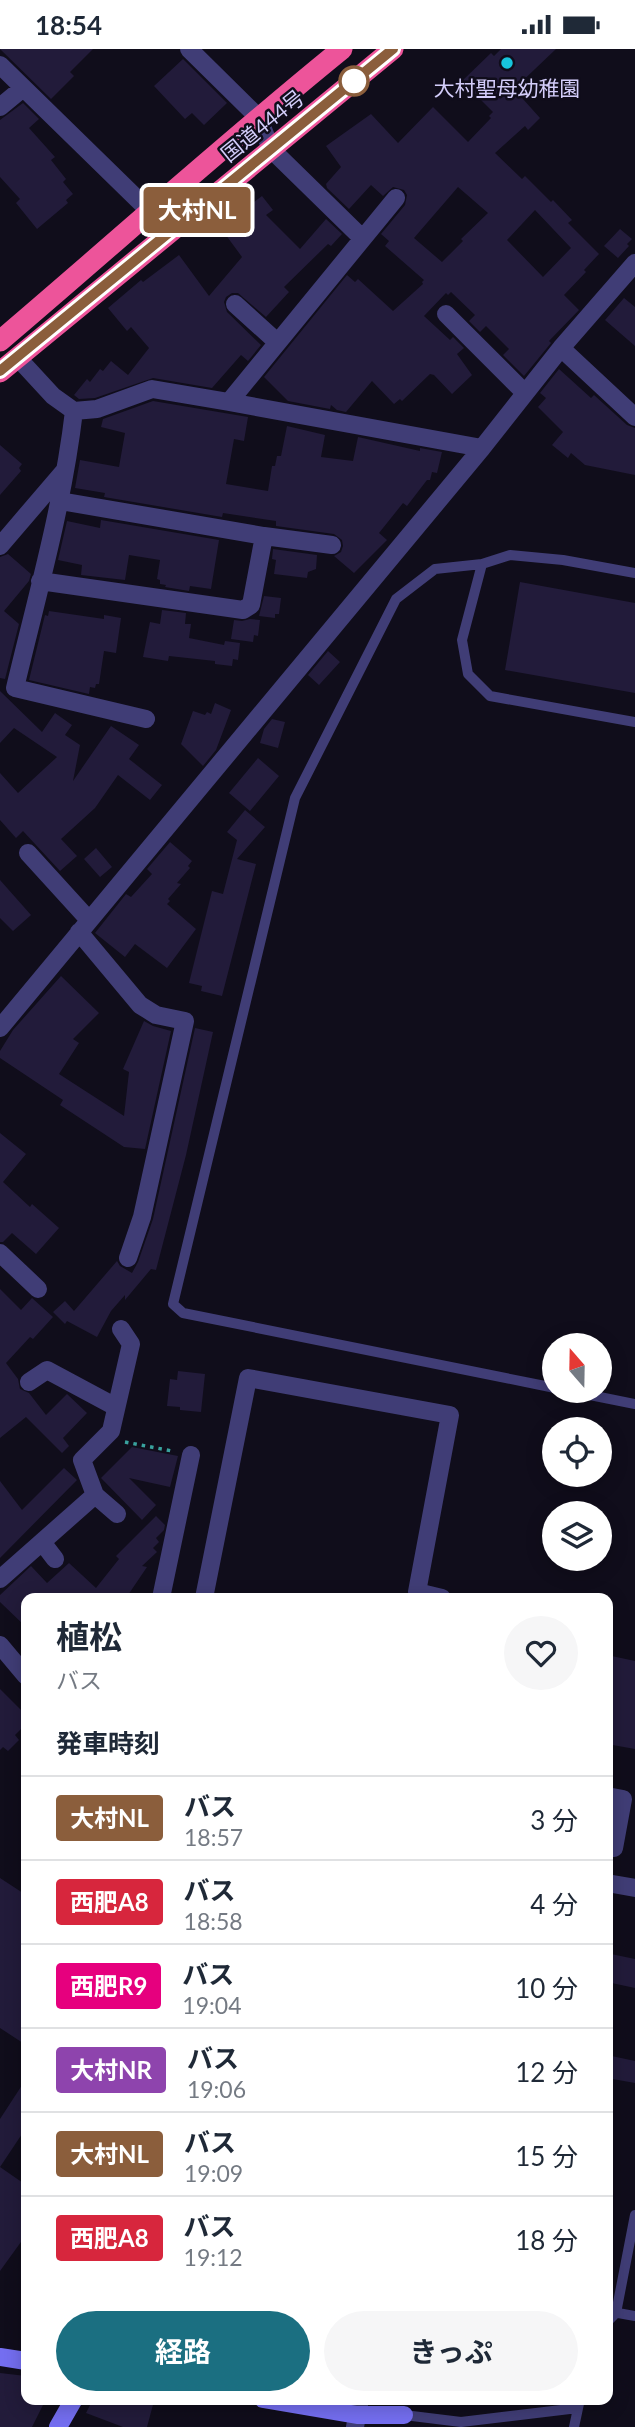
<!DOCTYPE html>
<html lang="ja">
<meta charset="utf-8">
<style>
:root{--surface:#fff;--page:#f6f6f7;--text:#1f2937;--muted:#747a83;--line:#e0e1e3;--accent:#1b6f81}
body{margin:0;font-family:Lato,"Noto Sans JP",sans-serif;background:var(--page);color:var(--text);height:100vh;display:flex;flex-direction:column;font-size:26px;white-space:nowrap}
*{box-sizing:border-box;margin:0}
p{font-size:23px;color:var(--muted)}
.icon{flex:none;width:38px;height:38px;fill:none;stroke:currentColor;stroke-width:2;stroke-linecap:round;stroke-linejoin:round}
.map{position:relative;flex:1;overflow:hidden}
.panel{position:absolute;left:21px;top:1544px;width:592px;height:812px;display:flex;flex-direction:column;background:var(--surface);border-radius:14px;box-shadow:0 4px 18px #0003}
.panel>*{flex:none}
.badge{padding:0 14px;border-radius:5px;font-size:24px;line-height:46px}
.needle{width:46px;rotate:340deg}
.controls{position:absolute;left:542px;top:1284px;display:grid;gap:14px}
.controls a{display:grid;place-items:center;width:70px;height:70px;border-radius:50%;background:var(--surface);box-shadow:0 4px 18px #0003;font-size:35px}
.map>.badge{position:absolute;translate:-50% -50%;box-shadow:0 0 0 4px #fff}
h2{padding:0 35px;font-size:26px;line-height:63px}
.round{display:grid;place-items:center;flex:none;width:74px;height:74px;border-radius:37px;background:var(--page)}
.head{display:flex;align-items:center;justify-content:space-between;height:119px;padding:0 35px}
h1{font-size:33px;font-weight:700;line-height:52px}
.button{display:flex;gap:14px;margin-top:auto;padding:14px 35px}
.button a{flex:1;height:80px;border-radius:42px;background:var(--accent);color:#fff;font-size:28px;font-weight:700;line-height:80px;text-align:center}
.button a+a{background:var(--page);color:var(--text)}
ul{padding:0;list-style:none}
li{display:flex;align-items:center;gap:21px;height:84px;padding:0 35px;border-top:2px solid var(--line)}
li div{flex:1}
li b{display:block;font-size:26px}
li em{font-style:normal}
li .badge{min-width:77px;font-weight:700;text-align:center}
.status{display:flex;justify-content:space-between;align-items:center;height:49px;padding:0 35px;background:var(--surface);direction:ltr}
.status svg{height:19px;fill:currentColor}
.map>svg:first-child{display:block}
.building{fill:#221b3a;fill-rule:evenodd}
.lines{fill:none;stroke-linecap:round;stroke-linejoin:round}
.path{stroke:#39a29e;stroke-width:3.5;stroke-dasharray:3.5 5;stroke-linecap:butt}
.lane{stroke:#403d76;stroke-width:10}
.street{stroke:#403d76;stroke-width:18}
.secondary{stroke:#746ef0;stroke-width:18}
.highway{stroke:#ed549a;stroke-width:21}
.line-casing{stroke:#fff;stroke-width:16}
.line{stroke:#8b5e3c;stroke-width:10}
.poi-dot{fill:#17c4dc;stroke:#100d1b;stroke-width:2.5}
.stop-dot{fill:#fff;stroke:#8b5e3c;stroke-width:3.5}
.labels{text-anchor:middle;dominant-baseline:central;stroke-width:5;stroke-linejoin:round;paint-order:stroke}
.poi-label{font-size:21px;fill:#d3cdfa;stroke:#100d1b}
.street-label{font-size:21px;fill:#d3cdfa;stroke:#100d1b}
</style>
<div class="status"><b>18:54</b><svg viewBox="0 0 49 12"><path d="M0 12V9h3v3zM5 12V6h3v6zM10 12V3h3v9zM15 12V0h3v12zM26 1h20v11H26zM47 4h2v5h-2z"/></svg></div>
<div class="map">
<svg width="635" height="2378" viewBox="0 0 635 2378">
<rect width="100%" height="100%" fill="#100d1b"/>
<!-- building -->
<path class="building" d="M0,0H93L70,23L74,27L51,50Z
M501,0H556L514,40L540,69L528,81L525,77L495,104L522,130L525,127L551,153L553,151L572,171L568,174L599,205L584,221L586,223L564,246L579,261L549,292L551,294L524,327L503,306L509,300L486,277L480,283L469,272L475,266L451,243L448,246L446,244L424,267L450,291L453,288L464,299L457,305L472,326L452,345L434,326L430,325L402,352L400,350L394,355L372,332L346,363L337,361L331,356L330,360L288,352L264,328L347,226L355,233L358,230L393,262L423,235L422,233L424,231L385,197L389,192L381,185L405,156L407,146L404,141L393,138L383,147L371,136L349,160L327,139L326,135L341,118L326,97L371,65L398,94L433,58L468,93L491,69L489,67L493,63L462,32L491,4L494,7ZM458,138L488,164L461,190L463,192L442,213L414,189ZM535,161L571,199L543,228L507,191Z
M183,10L227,54L204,76L192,64L185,70L154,37Z
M23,54L39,70L29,79L55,108L51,111L66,130L63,133L73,145L66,151L68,154L37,180L16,154L20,150L0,128V71Z
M262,147L273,161L266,166L300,200L326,170L342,185L331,197L328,195L284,238L289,243L266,268L238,244H232L226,248L224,253L227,263L261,296L248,312L241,306L212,339L153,329L95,349L79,350L74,346L87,330L90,333L100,320L103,322L111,312L128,326L149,299L131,278L127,282L108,259L141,231L143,233L179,206L209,247L242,208L220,178Z
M620,180L632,190L627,195L629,197L618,209L604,197Z
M624,249L635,258V297L605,271Z
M559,320L591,349L594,346L627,376L635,379V426L585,416L571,404L568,409L552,396L563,383L538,358L546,349L540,344Z
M153,352L248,368L244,392L234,390L226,435L268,442L272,417H275L277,407H281L287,377L325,386L321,408L353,412L358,388L420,402V399L442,403L437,424L432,423L430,431H427L407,457L403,454L379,484L387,491L354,524L334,507L341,503L343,497L342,491L334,485L276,477V472L223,464L222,468L104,448L105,444L75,439L80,411L119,418L125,384L101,378L103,370Z
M0,396L22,415L19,419L21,422L0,446Z
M101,471L219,491L211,540L190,537L189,542L165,538L166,536L160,535V531L157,530L160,511L129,506L125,531L81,526L82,516L58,511L67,472L100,479Z
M273,500L317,506L316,520L308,523L307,529L274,525L276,511L272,510Z
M8,505L31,525L29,532L4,562L19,575L5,630L0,629V508Z
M520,533L635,554V644L505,621Z
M264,547L281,549L279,565H275V569L259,567Z
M162,561L186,564L185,575H191L189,589L224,596L225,592L240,594L238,611L233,610L232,617L215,615V612L169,607L168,612L143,608L150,573L160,575Z
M49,562L104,570V566L121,569L116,604L104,602L99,635H96L95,639L90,638L89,645L29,631L45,566L48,567Z
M250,570L260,571L258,587L254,586L253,593L231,590L234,571L242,572Z
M328,602L340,613L319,636L308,626Z
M0,642L42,683L55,664L72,676L65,686L80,696L73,732L111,677L139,696L129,710L162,736L150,751L118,726L95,759L61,790L77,807L60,822L23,782L16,789L0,771V724L18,744L57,708L14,679L0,694Z
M215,654L231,661L216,701L203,717L181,695L193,662L205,666L207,663L211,665Z
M272,670L285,673L278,699L260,694L264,680Z
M258,709L279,727L250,762L229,744Z
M245,761L265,778L237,810L256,815L222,947L201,942L202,937L189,934L212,842L223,845L237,791L227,783Z
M170,793L192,812L188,817L190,819L177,834L181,835L168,850L170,852L167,855L196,880L167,919L135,895L125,908L95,884L126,845L131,848L152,825L147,820Z
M96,799L112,818L100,828L84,810Z
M0,831L31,866L13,882L0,869Z
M61,927L99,964L73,990L79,994L59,1025L124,1067L129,1023L123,1020L144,972L153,977L171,982L145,1100L124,1098L60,1056L63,1051L0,1009V1002L13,981Z
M195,979L213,983L186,1106L156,1221L151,1220L125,1251V1246L111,1262L97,1288L67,1272L65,1275L53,1263L65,1252L74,1262L117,1212L120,1217L132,1224L138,1213L153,1170Z
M0,1084L26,1105L3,1133L30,1158L32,1155L59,1179L36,1205L12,1184L3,1193H0Z
M0,1240L21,1261L32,1249L53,1268L33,1290L30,1288L6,1314L18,1330L20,1340L29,1344L46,1366L67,1345L87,1364L63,1389L69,1397L62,1404L26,1368L0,1389Z
M178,1322L205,1325L201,1363L180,1361V1358L167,1357L170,1330L177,1331Z
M132,1398L178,1407L170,1438L129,1429L156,1456L142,1471L101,1429Z
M64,1419L77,1431L0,1509V1432L22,1461Z
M156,1467L165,1476L164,1481L156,1489L159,1493L153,1499L157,1503L142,1517L147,1518L126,1549H26V1578L0,1553V1546L31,1517L47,1534L69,1514L96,1539L119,1510L116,1507Z
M607,1606L635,1612V1700L607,1695Z
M0,1640L26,1666V1675L15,1686L19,1691L8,1702L3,1698L0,1701Z
M0,1829L26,1846V1996L0,1979Z
M611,1905L635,1910V1939L607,1933Z
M607,2006L635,2012V2034L607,2029Z
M26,2030V2079L0,2118L26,2136V2186L0,2222V2070Z
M0,2324L26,2327V2350H46L32,2378H0Z
M93,2350L154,2352L147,2378H123L86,2364Z"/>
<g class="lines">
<!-- path -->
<path class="path" d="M125,1393L172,1402"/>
<!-- lane -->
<path class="lane" d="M482,515L435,520L396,550L295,749L173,1255L183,1264L555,1339
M635,524L563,511L510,506L482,515L462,591L468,625L490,647L635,673
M570,1342L635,1355
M607,2262L635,2267
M607,2273L616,2264L635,2166
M404,2366L461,2373L578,2359
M574,2378L580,2350"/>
<!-- street -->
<path class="street" d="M189,0L258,68L271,100L362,189
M0,16L171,183
M0,58L23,39
M396,149L229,353L482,399
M235,255L277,293
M446,265L525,344
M561,299L635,368
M17,308L53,347L74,362L97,360L152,340L229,353
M74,362C63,456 37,547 15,639L146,670
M264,487L332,496
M0,497L65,421
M40,532L243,561L251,556L264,487L60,452
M28,804L89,871
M79,883L140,956L156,966L185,972L142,1168L128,1209
M0,979L482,399L561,299L635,214
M0,1204L38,1240
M29,1333L47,1321L116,1358
M95,1446L82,1411L111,1382L131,1295L121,1280
M42,1493L55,1510
M0,1530L95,1446L117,1465
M161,1549L191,1406
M204,1549L248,1329L450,1366L417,1543L442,1549
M0,1596L26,1627
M607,1747L623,1750L614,1799L607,1798
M607,1834L635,1839
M355,2378L360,2350"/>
<!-- secondary -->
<path class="secondary" d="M0,2308L26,2312
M263,2350L357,2366H404
M58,2378L74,2350"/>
<!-- highway -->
<path class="highway" d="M0,292C114,195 226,94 342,0
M0,323L393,0"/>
</g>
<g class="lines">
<!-- line casing -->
<g class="line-casing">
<path id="line" d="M0,322L393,0"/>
</g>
<!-- line -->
<use href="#line" class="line"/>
</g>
<!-- markers -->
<circle class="poi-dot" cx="507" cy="14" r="7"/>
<circle class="stop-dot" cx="354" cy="32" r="14"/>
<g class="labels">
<!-- poi labels -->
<g class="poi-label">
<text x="507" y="38">大村聖母幼稚園</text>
</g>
<!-- street labels -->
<g class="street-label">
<text transform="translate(262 76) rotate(-39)">国道444号</text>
</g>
</g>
</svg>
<div class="controls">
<a><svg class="needle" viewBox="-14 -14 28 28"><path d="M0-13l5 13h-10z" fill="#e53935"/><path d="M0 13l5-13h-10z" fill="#747a83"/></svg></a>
<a><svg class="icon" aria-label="locate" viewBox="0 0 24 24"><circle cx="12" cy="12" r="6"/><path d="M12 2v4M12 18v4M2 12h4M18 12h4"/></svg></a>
<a><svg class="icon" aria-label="layers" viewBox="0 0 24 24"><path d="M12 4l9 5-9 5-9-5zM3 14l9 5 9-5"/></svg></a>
</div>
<b class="badge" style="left:197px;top:161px;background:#8b5e3c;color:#fff">大村NL</b>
<section class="panel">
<div class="head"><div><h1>植松</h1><p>バス</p></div><a class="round"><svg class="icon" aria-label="heart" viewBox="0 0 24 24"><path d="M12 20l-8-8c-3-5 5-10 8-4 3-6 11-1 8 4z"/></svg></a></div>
<h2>発車時刻</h2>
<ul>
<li><span class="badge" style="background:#8b5e3c;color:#fff">大村NL</span><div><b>バス</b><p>18:57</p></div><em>3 分</em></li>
<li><span class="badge" style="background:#d7263d;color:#fff">西肥A8</span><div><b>バス</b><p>18:58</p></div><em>4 分</em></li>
<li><span class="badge" style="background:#e6007e;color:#fff">西肥R9</span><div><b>バス</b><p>19:04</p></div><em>10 分</em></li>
<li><span class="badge" style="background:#8e44ad;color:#fff">大村NR</span><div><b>バス</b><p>19:06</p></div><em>12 分</em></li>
<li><span class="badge" style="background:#8b5e3c;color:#fff">大村NL</span><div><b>バス</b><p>19:09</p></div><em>15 分</em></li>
<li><span class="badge" style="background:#d7263d;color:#fff">西肥A8</span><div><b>バス</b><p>19:12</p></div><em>18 分</em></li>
</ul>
<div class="button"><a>経路</a><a>きっぷ</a></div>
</section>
</div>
